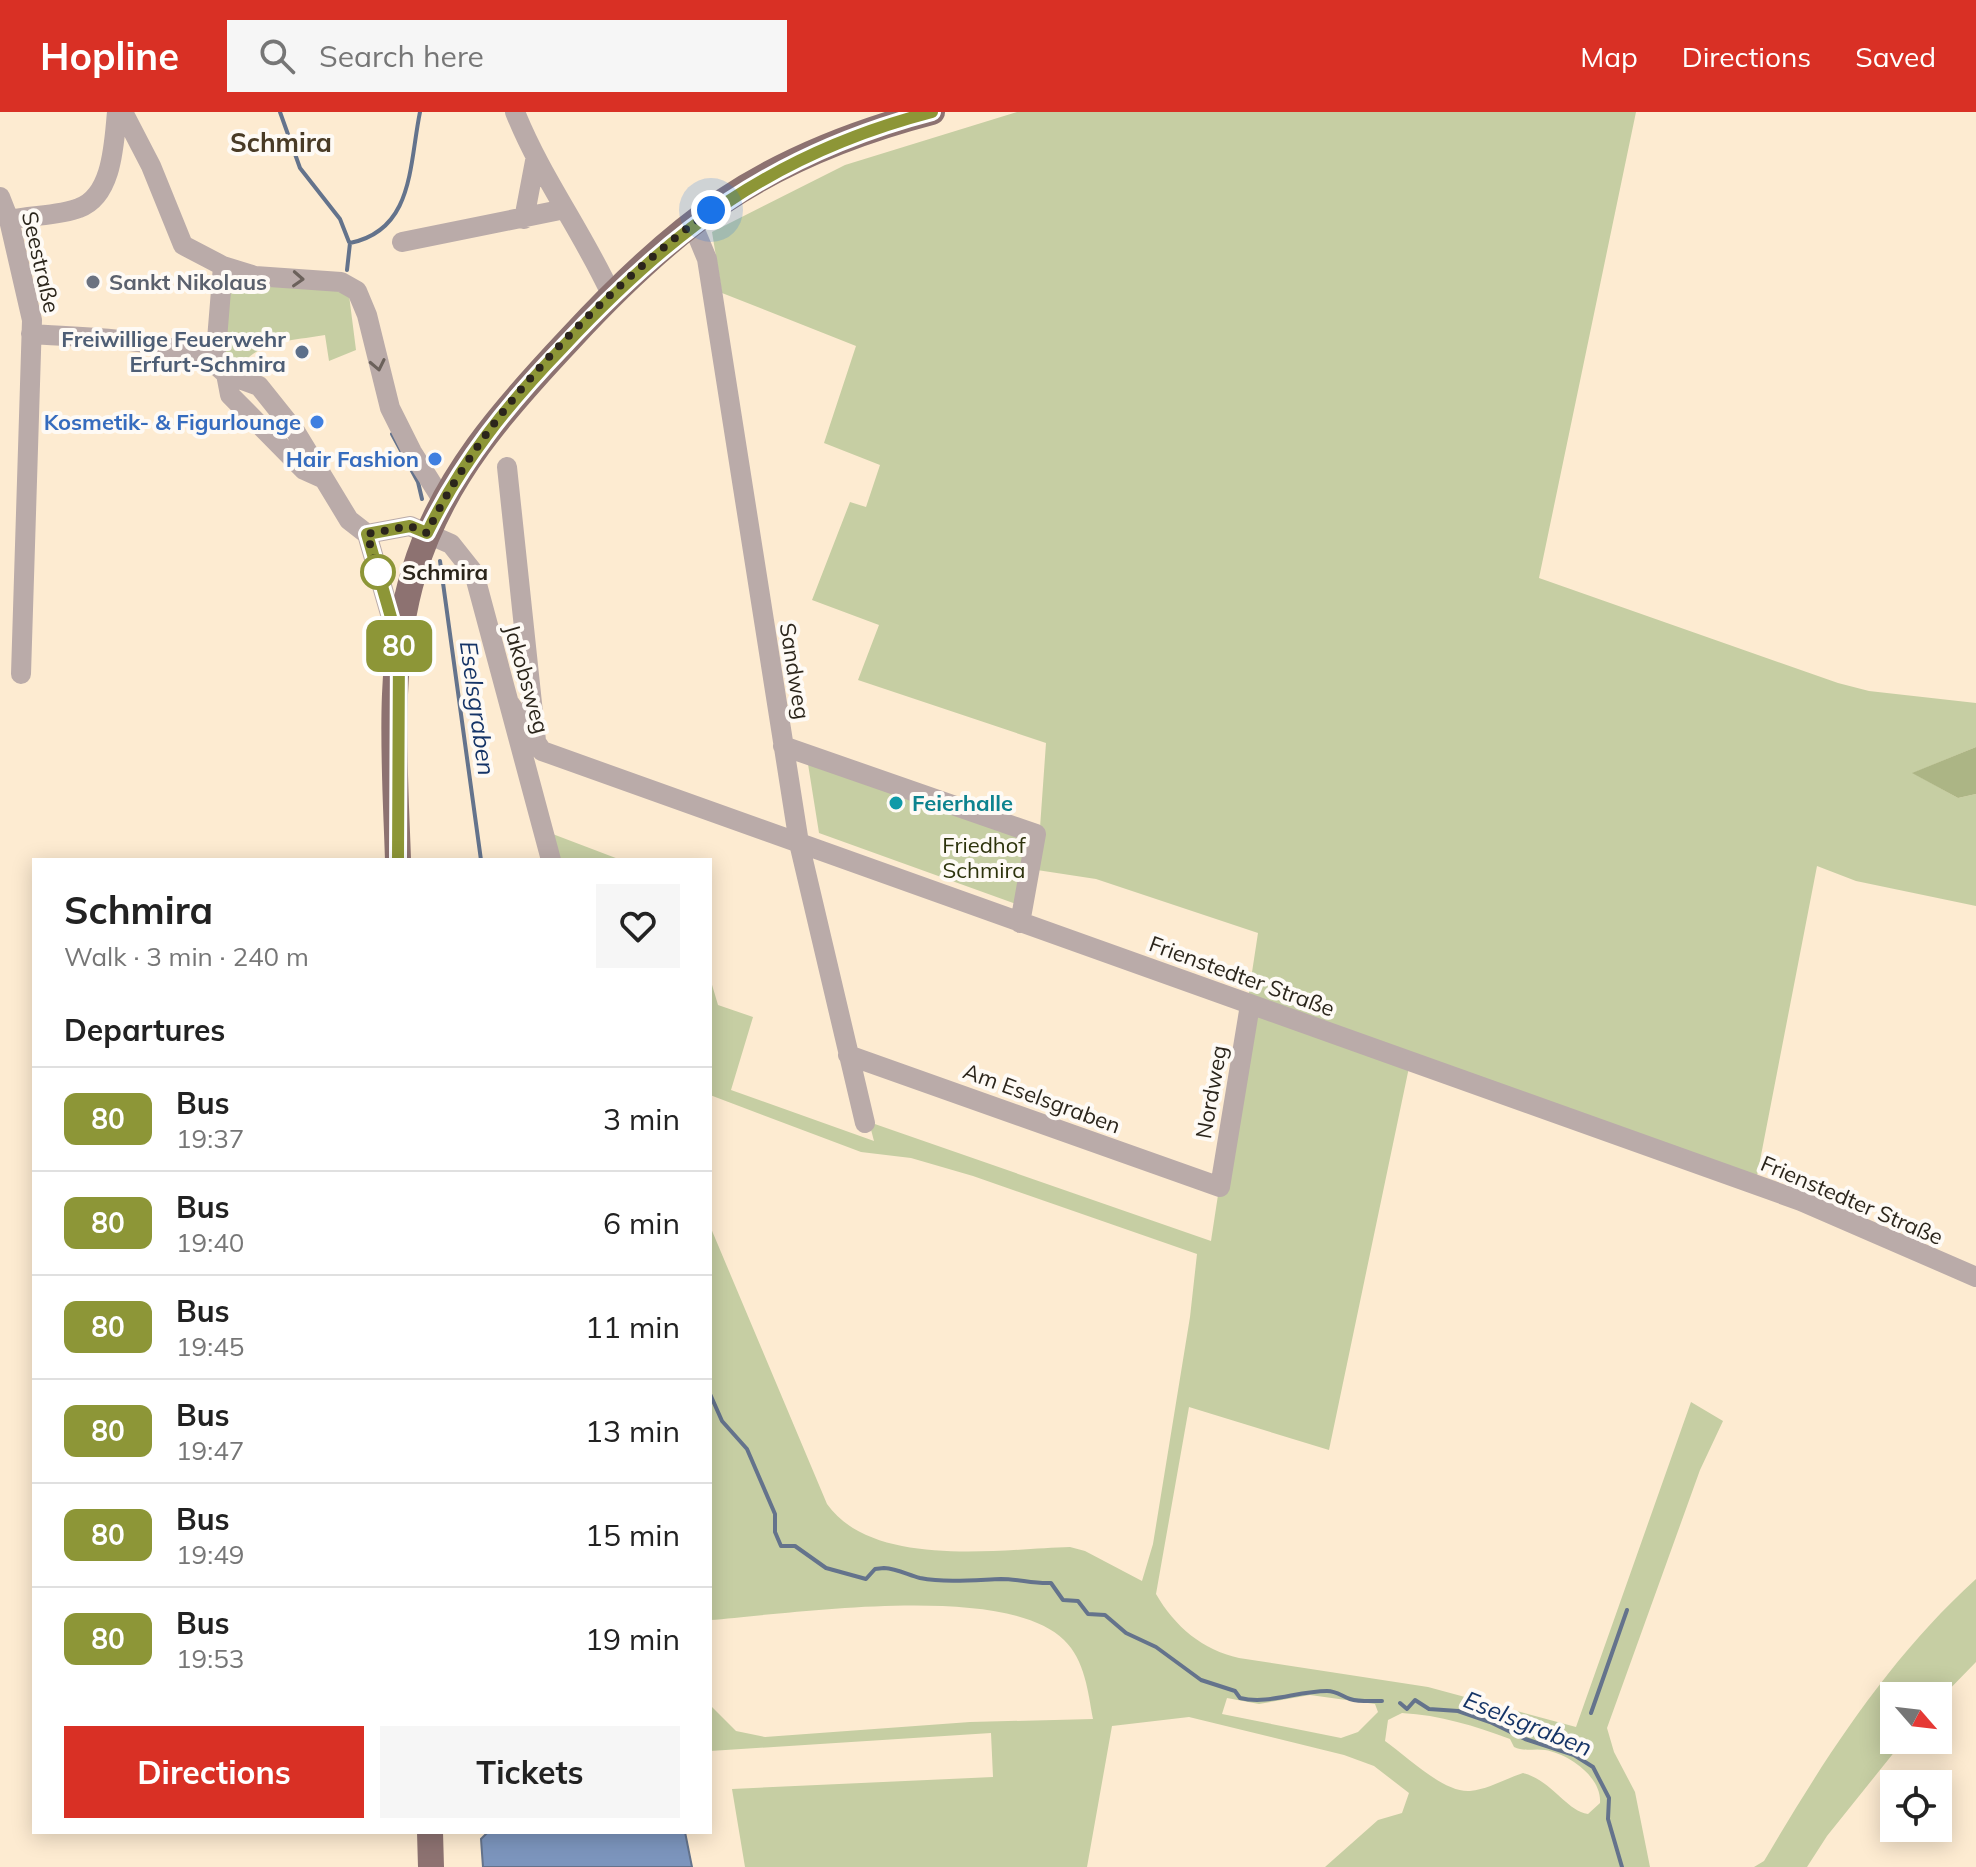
<!DOCTYPE html>
<meta charset="utf-8">
<style>
:root{--surface:#fff;--page:#f6f6f6;--text:#222;--muted:#767676;--line:#e0e0e0;--accent:#d93025}
body{margin:0;font-family:Mulish,sans-serif;background:var(--page);color:var(--text);height:100vh;display:flex;flex-direction:column;font-size:30px;white-space:nowrap}
*{box-sizing:border-box;margin:0}
p{font-size:26px;color:var(--muted)}
.icon{flex:none;width:44px;height:44px;fill:none;stroke:currentColor;stroke-width:2;stroke-linecap:round;stroke-linejoin:round}
.map{position:relative;flex:1;overflow:hidden}
.drawer{position:absolute;left:32px;top:746px;width:680px;height:976px;display:flex;flex-direction:column;background:var(--surface);border-radius:0px;box-shadow:0 4px 20px #0003}
.drawer>*{flex:none}
.badge{padding:0 16px;border-radius:12px;font-size:28px;line-height:52px}
.needle{width:52px;rotate:118deg}
.fabs{position:absolute;left:1880px;top:1570px;display:grid;gap:16px}
.fabs a{display:grid;place-items:center;width:72px;height:72px;border-radius:0px;background:var(--surface);box-shadow:0 4px 20px #0003;font-size:40px}
.you{position:absolute;width:40px;height:40px;margin:-20px;border:6px solid #fff;border-radius:50%;background:#1a73e8;box-shadow:0 0 0 12px #1a73e833}
.map>.badge{position:absolute;translate:-50% -50%;box-shadow:0 0 0 4px #fff}
h2{padding:0 32px;font-size:30px;line-height:72px}
.round{display:grid;place-items:center;flex:none;width:84px;height:84px;border-radius:0px;background:var(--page)}
.summary{display:flex;align-items:center;justify-content:space-between;height:136px;padding:0 32px}
h1{font-size:38px;font-weight:700;line-height:60px}
.cta{display:flex;gap:16px;margin-top:auto;padding:16px 32px}
.cta a{flex:1;height:92px;border-radius:0px;background:var(--accent);color:#fff;font-size:32px;font-weight:700;line-height:92px;text-align:center}
.cta a+a{background:var(--page);color:var(--text)}
ul{padding:0;list-style:none}
li{display:flex;align-items:center;gap:24px;height:104px;padding:0 32px;border-top:2px solid var(--line)}
li div{flex:1}
li b{display:block;font-size:30px}
li em{font-style:normal}
li .badge{min-width:88px;font-weight:700;text-align:center}
header{display:flex;align-items:center;gap:48px;box-sizing:border-box;height:112px;padding:0 40px;background:var(--accent);color:#fff}
header strong{font-size:38px}
nav{display:flex;gap:44px;margin-inline-start:auto;font-size:28px}
.search{width:560px;height:72px;background:var(--page);display:flex;align-items:center;gap:20px;box-sizing:border-box;padding:0 28px;border-radius:0px;color:var(--muted);font-size:30px}
.map>svg:first-child{display:block}
.green{fill:#c6cea3;fill-rule:evenodd}
.forest{fill:#acb585}
.water{fill:#7c95bd;stroke:#64738c;stroke-width:2}
.lines{fill:none;stroke-linecap:round;stroke-linejoin:round}
.stream{stroke:#64738c;stroke-width:4}
.minor{stroke:#baaba9;stroke-width:20}
.major{stroke:#8d7271;stroke-width:26}
.oneway{stroke:#6b615b}
.line-casing{stroke:#fff;stroke-width:18}
.line{stroke:#8d9637;stroke-width:12}
.walk{stroke:#2b251b;stroke-width:8;stroke-dasharray:0 14.4}
.worship-dot{fill:#6b7280;stroke:#fefaf5;stroke-width:3}
.service-dot{fill:#5c6f8a;stroke:#fefaf5;stroke-width:3}
.shop-dot{fill:#3f7fe0;stroke:#fefaf5;stroke-width:3}
.stop-dot{fill:#fff;stroke:#8d9637;stroke-width:4}
.culture-dot{fill:#0f9aa8;stroke:#fefaf5;stroke-width:3}
.labels{text-anchor:middle;dominant-baseline:central;stroke-width:8;stroke-linejoin:round;paint-order:stroke}
.street-label{font-size:22px;fill:#2b251b;stroke:#fefaf5}
.worship-label{font-size:22px;font-weight:bold;fill:#5b616d;stroke:#fefaf5;text-anchor:start}
.service-label{font-size:22px;font-weight:bold;fill:#4e5e75;stroke:#fefaf5;text-anchor:end}
.shop-label{font-size:22px;font-weight:bold;fill:#366cbe;stroke:#fefaf5;text-anchor:end}
.stop-label{font-size:22px;font-weight:bold;fill:#2b251b;stroke:#fefaf5;text-anchor:start}
.culture-label{font-size:22px;font-weight:bold;fill:#0d838f;stroke:#fefaf5;text-anchor:start}
.park-label{font-size:22px;fill:#2d330c;stroke:#fefaf5}
.water-label{font-size:24px;font-style:italic;fill:#153467;stroke:#fefaf5}
.quarter-label{font-size:26px;font-weight:bold;fill:#493b26;stroke:#fefaf5}
</style>
<header>
<strong>Hopline</strong>
<div class="search"><svg class="icon" aria-label="search" viewBox="0 0 24 24"><circle cx="10" cy="10" r="6"/><path d="M15 15l6 6"/></svg>Search here</div>
<nav><a>Map</a><a>Directions</a><a>Saved</a></nav>
</header>
<div class="map">
<svg width="1976" height="1755" viewBox="0 0 1976 1755">
<rect width="100%" height="100%" fill="#fdebd1"/>
<!-- green -->
<path class="green" d="M1017,0H1636L1539,466L1838,571L1869,579L1976,591V635L1913,661L1958,686L1976,682V794L1856,769L1817,754L1757,1064L1412,941L1329,1338L1189,1295L1156,1482C1175,1515 1203,1538 1239,1546L1428,1575L1576,1615L1691,1290L1723,1309L1700,1358L1607,1616L1614,1640L1635,1680L1650,1755H1325L1378,1708L1402,1701L1409,1681L1374,1654L1344,1643L1189,1605L1112,1614L1087,1755H745L732,1677L993,1665L991,1621L710,1639V1593L736,1619L765,1625L970,1610L1093,1607C1088,1580 1085,1548 1064,1528C1005,1469 790,1502 710,1508V1114L827,1392C873,1457 1000,1437 1070,1435L1085,1439L1142,1469L1153,1432L1190,1205L1197,1142L973,1064L911,1046L861,1040L710,983V866L718,893L753,905L731,978L874,1029L869,1010L1211,1129L1258,821L1096,767L1037,758L1046,631L858,568L879,513L812,488L850,390L866,395L880,353L824,331L856,234L722,181L712,120L845,53ZM1310,1583L1375,1592L1378,1600L1358,1620L1341,1626L1222,1602L1227,1586L1259,1592ZM1402,1601C1440,1603 1475,1614 1510,1627L1514,1635C1524,1640 1534,1636 1545,1638C1569,1642 1602,1665 1600,1691L1588,1702C1565,1698 1553,1669 1523,1661C1505,1667 1489,1677 1470,1679C1443,1681 1407,1644 1385,1629L1388,1608Z
M229,164L332,177L349,183L356,238L329,249L325,223C291,229 255,228 237,260L227,253L223,237Z
M808,652L1029,727L1016,792L819,721Z
M550,721L621,748H558Z
M1976,1467V1550L1938,1589V1584H1894V1628H1904L1827,1724L1807,1755H1754L1764,1749C1825,1646 1887,1548 1976,1467Z"/>
<!-- forest -->
<path class="forest" d="M1976,635V682L1958,686L1912,661Z"/>
<!-- water -->
<path class="water" d="M488,1720H685L692,1755H483L481,1727Z"/>
<g class="lines">
<!-- stream -->
<path class="stream" d="M280,0L300,56L340,107L349,130
M347,158L350,131C414,118 409,53 420,0
M392,322L418,370L422,387
M440,449L481,748
M710,1282L722,1309L747,1337L775,1402V1420L781,1434H795L826,1456L866,1467L875,1457L884,1456C898,1457 908,1463 920,1466C946,1471 975,1468 1001,1467C1018,1467 1034,1472 1051,1471L1063,1488L1078,1489L1088,1502L1105,1503L1126,1521L1156,1535L1201,1568L1235,1579L1240,1586C1268,1593 1297,1579 1327,1579C1337,1579 1341,1584 1350,1587C1359,1590 1372,1589 1382,1589
M1400,1591L1407,1597L1415,1588L1429,1597L1458,1599L1490,1610L1525,1627L1574,1643L1593,1655L1609,1686L1608,1707L1622,1755
M1591,1601L1627,1498
M1575,1643L1581,1631"/>
<!-- minor -->
<path class="minor" d="M123,0L151,54L183,133L223,154L215,252L226,262L259,274L295,319L349,408L367,422L397,526
M515,0C541,65 582,119 611,182
M0,85L9,108L32,208L21,562
M524,107L535,49
M9,108C31,103 59,104 79,96C113,84 114,30 117,0
M688,115L697,123L707,147L799,731L865,1011
M402,130L565,97
M223,154L255,164L341,170L357,179L367,203L390,296L412,340L443,389
M31,222C90,226 162,225 215,252
M226,262L230,283L304,358L324,367
M507,355L536,629
M367,422L410,414L451,432L474,461L551,748
M510,592L542,639L1801,1089L1976,1165
M783,634L1036,722L1020,811
M848,943L1220,1075L1250,893"/>
<!-- major -->
<path class="major" d="M398,748C395,654 386,551 414,460C442,366 505,296 570,227C616,177 666,128 722,90C786,47 859,19 932,0
M430,1720L431,1755"/>
</g>
<!-- one-way arrows -->
<defs><path id="oneway-chevron" d="M-2-3.5L2.5 0L-2 3.5" fill="none" stroke-width="1.6" stroke-linecap="round" stroke-linejoin="round" transform="scale(2)"/></defs>
<g class="oneway">
<use href="#oneway-chevron" transform="translate(298 167) rotate(3)"/>
<use href="#oneway-chevron" transform="translate(378 253) rotate(78)"/>
</g>
<g class="lines">
<!-- line casing -->
<g class="line-casing">
<path id="line" d="M398,748L399,533L367,422L410,414L427,421C462,349 508,292 563,235C673,117 774,41 932,0"/>
</g>
<!-- line -->
<use href="#line" class="line"/>
<!-- walk -->
<path class="walk" d="M378,460L367,422L410,414L427,421C486,297 602,180 711,98"/>
</g>
<!-- markers -->
<circle class="worship-dot" cx="93" cy="170" r="8"/>
<circle class="service-dot" cx="302" cy="240" r="8"/>
<g class="shop-dot">
<circle cx="317" cy="310" r="8"/>
<circle cx="435" cy="347" r="8"/>
</g>
<circle class="stop-dot" cx="378" cy="460" r="16"/>
<circle class="culture-dot" cx="896" cy="691" r="8"/>
<g class="labels">
<!-- street labels -->
<g class="street-label">
<text transform="translate(41 150) rotate(77)">Seestraße</text>
<text transform="translate(795 559) rotate(81)">Sandweg</text>
<text transform="translate(527 567) rotate(74)">Jakobsweg</text>
<text transform="translate(1242 864) rotate(20)">Frienstedter Straße</text>
<text transform="translate(1211 980) rotate(-80)">Nordweg</text>
<text transform="translate(1042 986) rotate(20)">Am Eselsgraben</text>
<text transform="translate(1852 1088) rotate(23)">Frienstedter Straße</text>
</g>
<!-- worship labels -->
<g class="worship-label">
<text x="109" y="170">Sankt Nikolaus</text>
</g>
<!-- service labels -->
<g class="service-label">
<text x="286" y="227">Freiwillige Feuerwehr<tspan x="286" dy="25">Erfurt-Schmira</tspan></text>
</g>
<!-- shop labels -->
<g class="shop-label">
<text x="301" y="310">Kosmetik- &amp; Figurlounge</text>
<text x="419" y="347">Hair Fashion</text>
</g>
<!-- stop labels -->
<g class="stop-label">
<text x="402" y="460">Schmira</text>
</g>
<!-- culture labels -->
<g class="culture-label">
<text x="912" y="691">Feierhalle</text>
</g>
<!-- park labels -->
<g class="park-label">
<text x="984" y="733">Friedhof<tspan x="984" dy="25">Schmira</tspan></text>
</g>
<!-- water labels -->
<g class="water-label">
<text transform="translate(478 596) rotate(82)">Eselsgraben</text>
<text transform="translate(1528 1611) rotate(22)">Eselsgraben</text>
</g>
<!-- quarter labels -->
<g class="quarter-label">
<text x="281" y="30">Schmira</text>
</g>
</g>
</svg>
<div class="fabs">
<a><svg class="needle" viewBox="-14 -14 28 28"><path d="M0-13l5 13h-10z" fill="#e53935"/><path d="M0 13l5-13h-10z" fill="#767676"/></svg></a>
<a><svg class="icon" aria-label="locate" viewBox="0 0 24 24"><circle cx="12" cy="12" r="6"/><path d="M12 2v4M12 18v4M2 12h4M18 12h4"/></svg></a>
</div>
<div class="you" style="left:711px;top:98px"></div>
<b class="badge" style="left:399px;top:534px;background:#8d9637;color:#fff">80</b>
<section class="drawer">
<div class="summary"><div><h1>Schmira</h1><p>Walk · 3 min · 240 m</p></div><a class="round"><svg class="icon" aria-label="heart" viewBox="0 0 24 24"><path d="M12 20l-8-8c-3-5 5-10 8-4 3-6 11-1 8 4z"/></svg></a></div>
<h2>Departures</h2>
<ul>
<li><span class="badge" style="background:#8d9637;color:#fff">80</span><div><b>Bus</b><p>19:37</p></div><em>3 min</em></li>
<li><span class="badge" style="background:#8d9637;color:#fff">80</span><div><b>Bus</b><p>19:40</p></div><em>6 min</em></li>
<li><span class="badge" style="background:#8d9637;color:#fff">80</span><div><b>Bus</b><p>19:45</p></div><em>11 min</em></li>
<li><span class="badge" style="background:#8d9637;color:#fff">80</span><div><b>Bus</b><p>19:47</p></div><em>13 min</em></li>
<li><span class="badge" style="background:#8d9637;color:#fff">80</span><div><b>Bus</b><p>19:49</p></div><em>15 min</em></li>
<li><span class="badge" style="background:#8d9637;color:#fff">80</span><div><b>Bus</b><p>19:53</p></div><em>19 min</em></li>
</ul>
<div class="cta"><a>Directions</a><a>Tickets</a></div>
</section>
</div>
